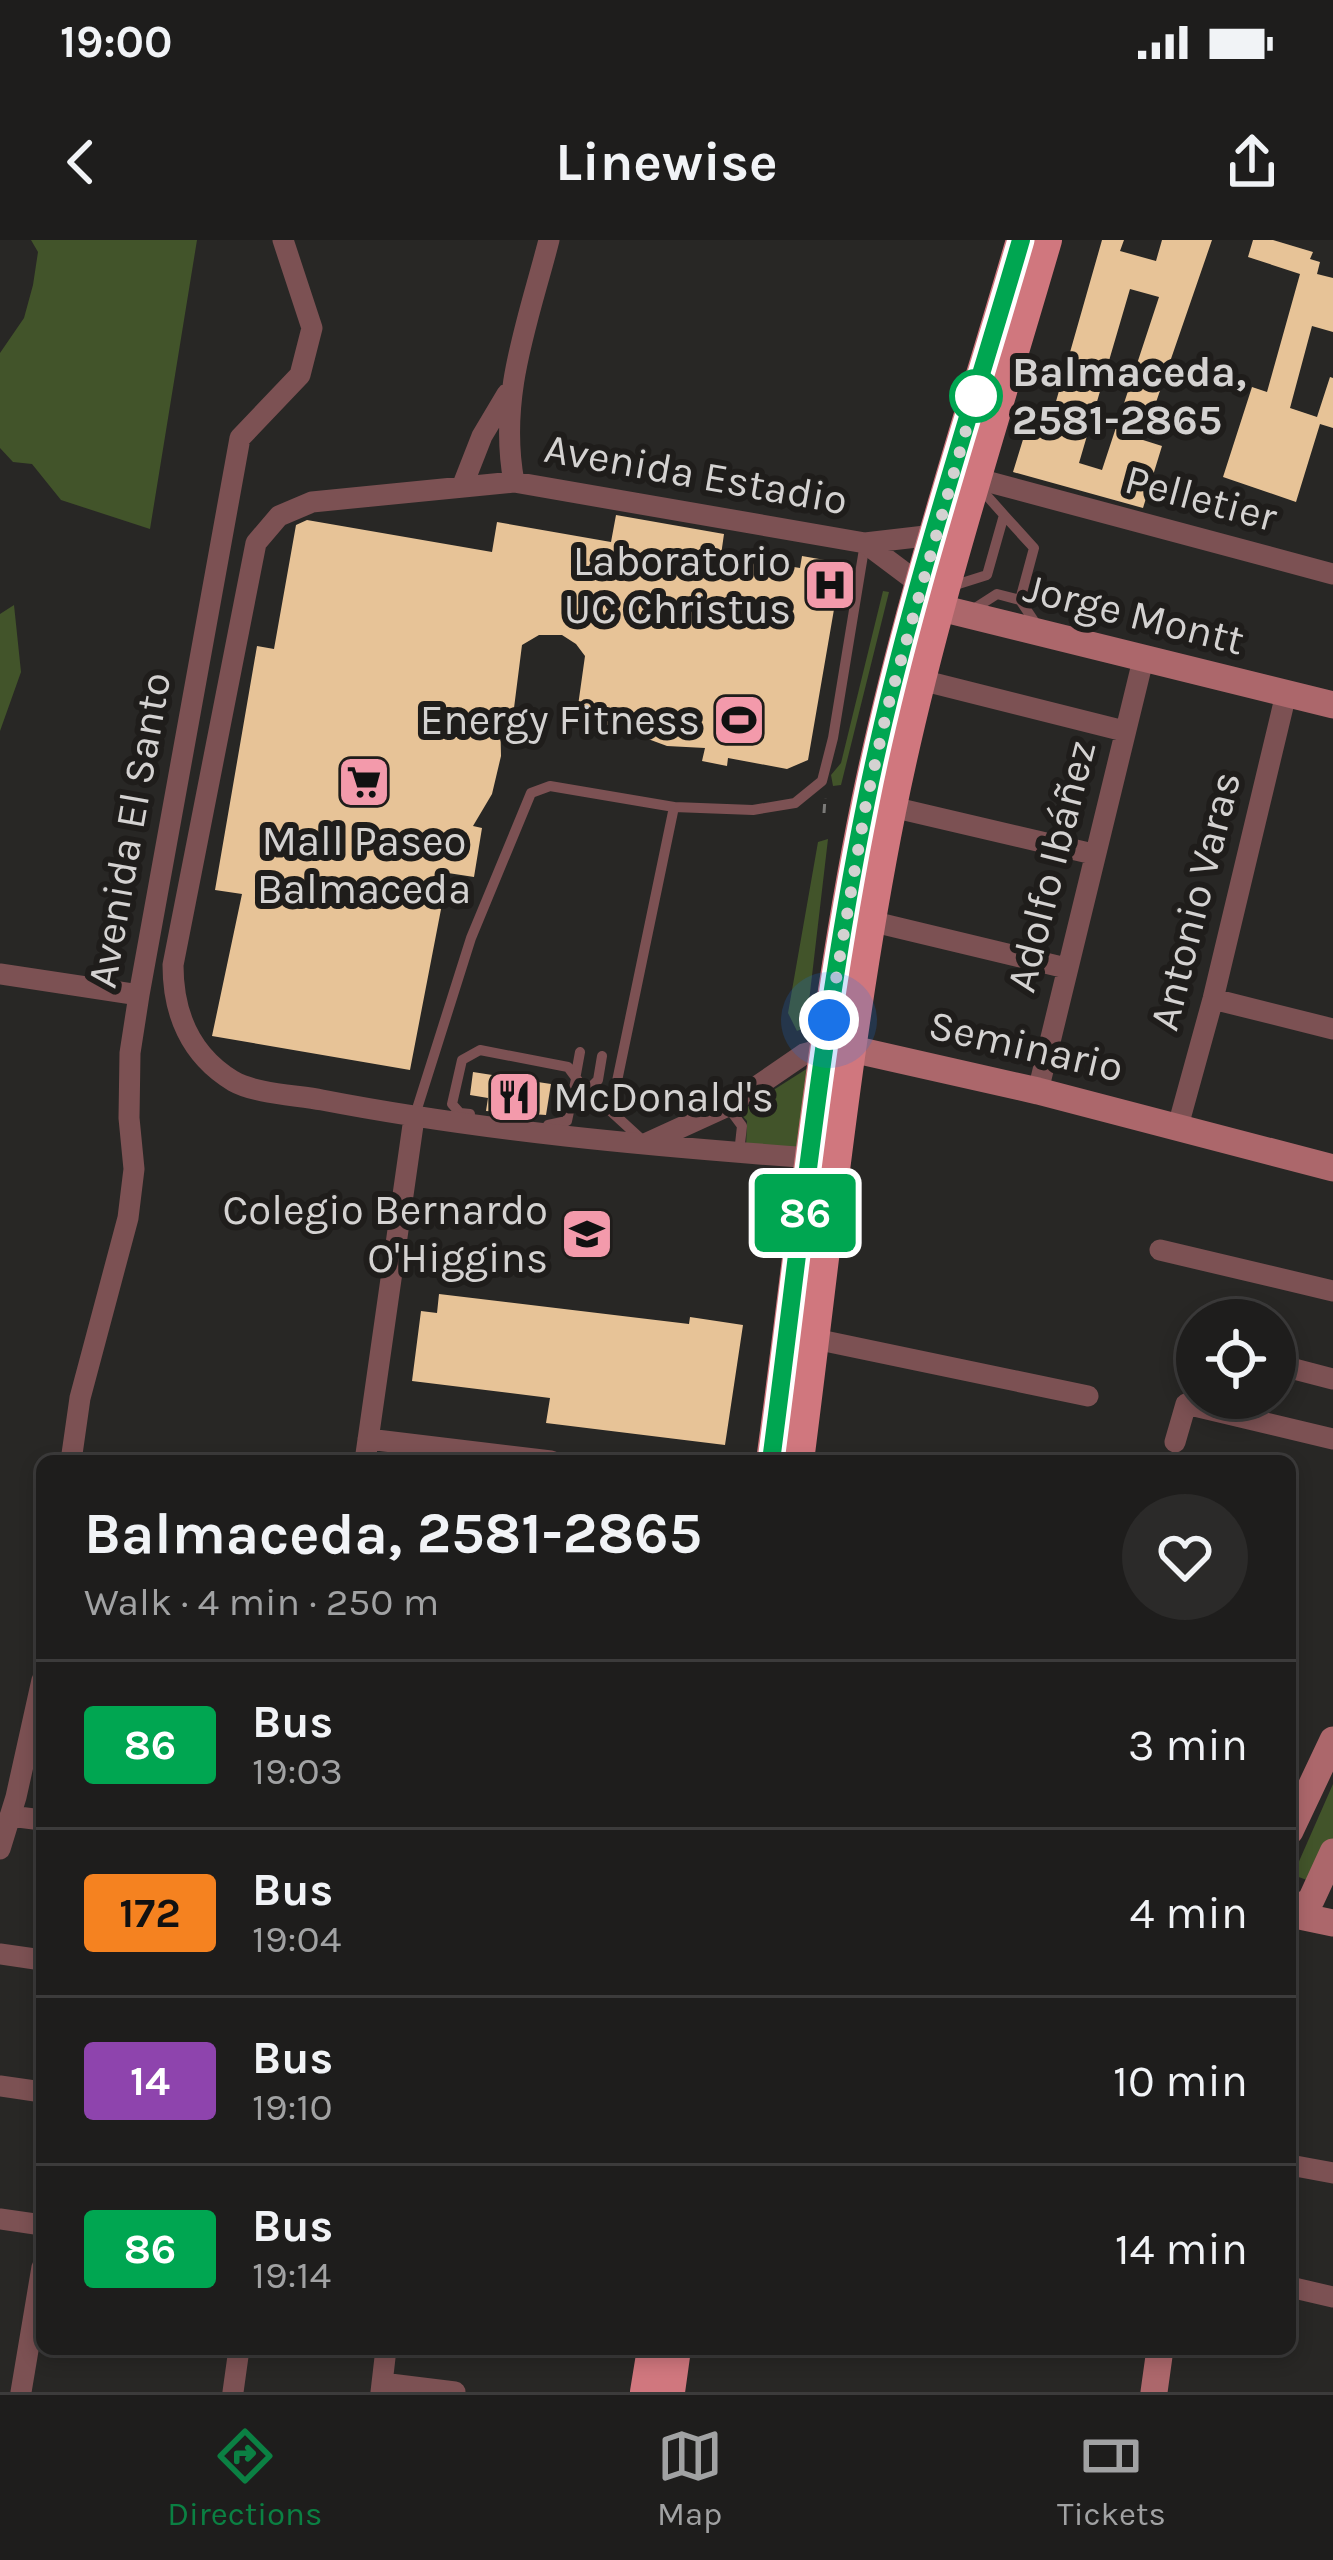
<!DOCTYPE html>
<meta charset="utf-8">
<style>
:root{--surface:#1e1d1c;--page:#2b2a29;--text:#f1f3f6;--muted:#a1a2a3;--line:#3c3b3b;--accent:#0b8043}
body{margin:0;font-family:Karla,sans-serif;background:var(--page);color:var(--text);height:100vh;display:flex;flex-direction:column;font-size:45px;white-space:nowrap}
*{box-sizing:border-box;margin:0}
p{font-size:39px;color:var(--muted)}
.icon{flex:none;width:66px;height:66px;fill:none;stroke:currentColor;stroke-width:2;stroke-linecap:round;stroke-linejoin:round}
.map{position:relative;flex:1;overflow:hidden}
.panel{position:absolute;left:36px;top:1215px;width:1260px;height:900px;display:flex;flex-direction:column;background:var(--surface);border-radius:18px;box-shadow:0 6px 18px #0003,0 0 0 3px var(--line)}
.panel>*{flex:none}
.badge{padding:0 24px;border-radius:9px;font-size:42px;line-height:78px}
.tools{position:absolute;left:1176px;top:1059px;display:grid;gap:24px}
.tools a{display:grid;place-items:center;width:120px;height:120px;border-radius:50%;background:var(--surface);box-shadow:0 6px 18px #0003,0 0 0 3px var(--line);font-size:60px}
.you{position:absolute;width:60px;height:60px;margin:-30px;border:9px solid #fff;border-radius:50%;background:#1a73e8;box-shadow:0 0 0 18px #1a73e833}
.map>.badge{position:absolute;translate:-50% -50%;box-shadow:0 0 0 6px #fff}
.round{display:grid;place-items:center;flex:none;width:126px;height:126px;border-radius:63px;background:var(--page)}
.overview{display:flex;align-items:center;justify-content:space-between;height:204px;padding:0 48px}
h1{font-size:57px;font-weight:700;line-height:90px}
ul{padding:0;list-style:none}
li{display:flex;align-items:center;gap:36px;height:168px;padding:0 48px;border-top:3px solid var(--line)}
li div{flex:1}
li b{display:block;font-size:45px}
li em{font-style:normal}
li .badge{min-width:132px;font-weight:700;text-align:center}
.status{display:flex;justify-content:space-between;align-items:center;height:84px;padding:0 60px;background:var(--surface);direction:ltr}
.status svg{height:33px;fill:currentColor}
header{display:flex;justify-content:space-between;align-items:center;height:156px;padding:0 48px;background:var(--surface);font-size:54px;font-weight:700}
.menu{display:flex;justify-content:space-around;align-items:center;height:168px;border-top:3px solid var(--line);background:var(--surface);font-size:33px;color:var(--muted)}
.menu a{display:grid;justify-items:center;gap:6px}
.menu .current{color:var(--accent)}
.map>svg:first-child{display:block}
.green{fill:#42542a}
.building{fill:#e7c397;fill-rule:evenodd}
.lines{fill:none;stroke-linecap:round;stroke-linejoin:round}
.path{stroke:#7b7a78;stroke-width:3;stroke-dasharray:9 6;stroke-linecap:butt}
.lane{stroke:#7c5153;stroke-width:10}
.street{stroke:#7c5153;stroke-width:21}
.secondary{stroke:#ac676b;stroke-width:27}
.primary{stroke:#d0777e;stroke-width:30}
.line-casing{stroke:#fff;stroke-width:27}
.line{stroke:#00a651;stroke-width:18}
.walk{stroke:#d4d2d1;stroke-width:12;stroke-dasharray:0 21.6}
.stop-dot{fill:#fff;stroke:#00a651;stroke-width:6}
.labels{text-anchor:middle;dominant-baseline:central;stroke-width:12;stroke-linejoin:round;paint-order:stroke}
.stop-label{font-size:42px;font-weight:bold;fill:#d4d2d1;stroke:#1f1d1b;text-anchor:start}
.street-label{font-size:42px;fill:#d4d2d1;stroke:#1f1d1b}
.poi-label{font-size:42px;fill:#d4d2d1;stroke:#1f1d1b;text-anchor:end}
</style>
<div class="status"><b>19:00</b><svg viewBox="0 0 49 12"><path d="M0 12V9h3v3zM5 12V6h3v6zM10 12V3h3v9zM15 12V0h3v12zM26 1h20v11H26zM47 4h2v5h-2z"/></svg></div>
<header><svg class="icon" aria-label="back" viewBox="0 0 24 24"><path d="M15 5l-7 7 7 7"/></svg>Linewise<svg class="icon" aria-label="share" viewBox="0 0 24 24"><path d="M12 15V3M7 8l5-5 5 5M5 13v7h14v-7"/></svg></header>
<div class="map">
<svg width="1333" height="2152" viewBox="0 0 1333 2152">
<rect width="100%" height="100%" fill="#282725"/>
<!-- green -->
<path class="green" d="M31,0H197L150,289L61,260L32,224L13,222L0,208V113L24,78L33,45L38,12Z
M883,351L889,352L841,545L833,546L831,535L841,523Z
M14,365L21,432L0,491V374Z
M828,599L806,787L797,791L788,773L818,602Z
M808,828L802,910L746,907L747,881L739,872Z
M1333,1544V1614L1321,1645L1293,1635Z"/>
<!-- building -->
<path class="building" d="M1102,0H1124L1120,11L1156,21L1162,0H1212L1143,200L1162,206L1143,268L1013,232L1029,180L1049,186ZM1130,49L1159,57L1102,230L1079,223Z
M1253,0H1273L1313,12L1310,19L1320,22L1317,34L1333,38V92L1312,86L1290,168L1317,177L1330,137L1333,138V188L1320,184L1296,262L1223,237L1252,147L1267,152L1300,34L1248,17Z
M616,275L724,294L721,315L800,328L802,316L842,323L808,520L787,529L728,518L727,526L702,521L705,508L667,506L621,489L619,496L605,493L599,486L588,488L576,480L585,416L576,404L562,395H539L522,405L514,468L500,472L501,516L492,554L473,586L482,588L474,637L448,633L410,830L212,796L242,654L215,650L257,406L274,409L296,285L307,280L492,312L497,282L611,302Z
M473,832L551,844L546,875L486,871L488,858L470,855Z
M439,1054L689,1084L690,1077L743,1085L725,1205L546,1183L550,1158L412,1141L421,1071L437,1073Z"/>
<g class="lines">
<!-- path -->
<path class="path" d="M824,573L825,558"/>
<!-- lane -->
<path class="lane" d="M1004,275L1034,308L1020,360
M949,347L987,335L1004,275L980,248
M969,372L997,354L1020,360L1038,387
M576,834L580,812
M588,850L598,840L602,816
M728,867L742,886L739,913
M611,870L674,567
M470,874L460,873L452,864L462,820L480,810L568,827L579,842L640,898
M415,875L471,698L531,553L550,546L674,567L753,570L795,563L822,541L833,498L865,303
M548,885L567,881L576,839"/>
<!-- street -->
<path class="street" d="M978,239L1333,334
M514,242C498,157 528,82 549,0
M462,247L482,196L507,154
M865,303L921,345
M921,440L1124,491
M892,567L1093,614
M870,681L1066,728
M0,734L139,755
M1213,759L1333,789
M1038,851L1143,420
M1178,886L1213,759L1286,454
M647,903L728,866L804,814L826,808
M812,918C648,906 483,891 322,860C296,855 256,854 233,841C190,815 173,773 173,725L256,303L279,276L312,262L514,242L865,303L934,295
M1160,1010L1333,1051
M815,1099L1088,1156
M1191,1103L1197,1104
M1275,1124L1333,1139
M368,1199L551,1221
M1175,1202L1186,1164L1333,1199
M71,1221L80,1158L128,978L134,929L129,878L130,813L139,755L240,198L300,135L312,88L283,0
M365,1221L414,878
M10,1576L42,1580
M0,1609L16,1557L42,1440
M0,1714L42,1720
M0,1846L42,1852
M1290,1925L1333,1933
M0,1979L42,1985
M1290,2047L1333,2057
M382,2143L455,2152
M21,2152L42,2027
M233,2152L239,2109
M381,2152L386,2109"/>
<!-- secondary -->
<path class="secondary" d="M920,363L1333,465
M830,808L852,809L1038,851L1333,928
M1290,1591L1333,1500
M1290,1674L1333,1683
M1290,1675L1311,1660L1333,1612
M1154,2152L1160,2109"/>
<!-- primary -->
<path class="primary" d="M771,1221C801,1002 822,779 866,562C905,372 967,186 1021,0
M799,1221C827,1004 848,786 891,571C930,378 992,189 1047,0
M645,2152L652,2109
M670,2152L676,2109"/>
</g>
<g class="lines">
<!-- line casing -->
<g class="line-casing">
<path id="line" d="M771,1221C800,1002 822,779 866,562C904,372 967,186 1021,0"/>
</g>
<!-- line -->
<use href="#line" class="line"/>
<!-- walk -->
<path class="walk" d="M829,780L866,564L888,466L981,137L976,156"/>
</g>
<!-- icons -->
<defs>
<g id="hospital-square" transform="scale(2.7)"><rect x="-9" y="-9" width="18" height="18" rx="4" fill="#f39aab" stroke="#1f1d1b"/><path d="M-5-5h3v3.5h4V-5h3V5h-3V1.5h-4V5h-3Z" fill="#111"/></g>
<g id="stadium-square" transform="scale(2.7)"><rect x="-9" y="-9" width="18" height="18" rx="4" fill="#f39aab" stroke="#1f1d1b"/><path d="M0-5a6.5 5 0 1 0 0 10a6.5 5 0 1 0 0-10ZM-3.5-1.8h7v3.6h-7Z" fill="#111"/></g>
<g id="supermarket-square" transform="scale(2.7)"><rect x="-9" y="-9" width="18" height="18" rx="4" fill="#f39aab" stroke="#1f1d1b"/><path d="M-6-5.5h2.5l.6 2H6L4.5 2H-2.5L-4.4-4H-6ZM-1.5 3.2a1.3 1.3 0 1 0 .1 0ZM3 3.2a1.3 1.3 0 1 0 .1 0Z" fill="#111"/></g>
<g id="restaurant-square" transform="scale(2.7)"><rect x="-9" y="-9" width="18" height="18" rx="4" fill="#f39aab" stroke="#1f1d1b"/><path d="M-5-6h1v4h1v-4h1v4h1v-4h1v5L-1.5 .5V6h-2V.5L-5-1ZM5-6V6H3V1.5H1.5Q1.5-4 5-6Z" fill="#111"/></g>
<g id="school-square" transform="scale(2.7)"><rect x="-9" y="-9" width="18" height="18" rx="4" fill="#f39aab" stroke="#1f1d1b"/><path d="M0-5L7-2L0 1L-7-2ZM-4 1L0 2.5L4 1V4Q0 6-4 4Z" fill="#111"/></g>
</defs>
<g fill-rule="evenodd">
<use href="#hospital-square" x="830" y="345"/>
<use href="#stadium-square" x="739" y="480"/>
<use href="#supermarket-square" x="364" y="542"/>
<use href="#restaurant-square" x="514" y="857"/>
<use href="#school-square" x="587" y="994"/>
</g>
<!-- markers -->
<circle class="stop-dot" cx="976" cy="156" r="24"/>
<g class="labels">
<!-- stop labels -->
<g class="stop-label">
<text x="1012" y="132">Balmaceda,<tspan x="1012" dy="48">2581-2865</tspan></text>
</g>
<!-- street labels -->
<g class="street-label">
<text transform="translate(696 234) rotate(10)">Avenida Estadio</text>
<text transform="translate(1201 258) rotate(15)">Pelletier</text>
<text transform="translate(1134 374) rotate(14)">Jorge Montt</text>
<text transform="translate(129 590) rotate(-80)">Avenida El Santo</text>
<text transform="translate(1051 626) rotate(-76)">Adolfo Ibáñez</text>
<text transform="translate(1195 661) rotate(-76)">Antonio Varas</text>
<text transform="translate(1026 806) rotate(13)">Seminario</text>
</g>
<!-- poi labels -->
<g class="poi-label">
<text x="791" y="321">Laboratorio<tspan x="791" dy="48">UC Christus</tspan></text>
<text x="700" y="480">Energy Fitness</text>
<text x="364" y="601" text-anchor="middle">Mall Paseo<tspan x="364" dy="48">Balmaceda</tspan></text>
<text x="553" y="857" text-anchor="start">McDonald's</text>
<text x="548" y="970">Colegio Bernardo<tspan x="548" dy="48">O'Higgins</tspan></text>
</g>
</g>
</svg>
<div class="tools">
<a><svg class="icon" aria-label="locate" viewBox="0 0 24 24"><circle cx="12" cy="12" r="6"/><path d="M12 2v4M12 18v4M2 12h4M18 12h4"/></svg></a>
</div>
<div class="you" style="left:829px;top:780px"></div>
<b class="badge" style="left:805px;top:973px;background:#00a651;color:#fff">86</b>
<section class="panel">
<div class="overview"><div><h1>Balmaceda, 2581-2865</h1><p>Walk · 4 min · 250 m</p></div><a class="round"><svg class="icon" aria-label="heart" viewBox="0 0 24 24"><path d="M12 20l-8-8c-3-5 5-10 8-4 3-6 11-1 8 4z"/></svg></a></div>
<ul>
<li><span class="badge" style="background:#00a651;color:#fff">86</span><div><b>Bus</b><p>19:03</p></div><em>3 min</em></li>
<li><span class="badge" style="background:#f58220;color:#111">172</span><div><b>Bus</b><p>19:04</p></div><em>4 min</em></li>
<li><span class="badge" style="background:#8e44ad;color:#fff">14</span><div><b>Bus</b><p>19:10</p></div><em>10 min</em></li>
<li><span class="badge" style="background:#00a651;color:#fff">86</span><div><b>Bus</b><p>19:14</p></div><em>14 min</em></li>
</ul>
</section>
</div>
<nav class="menu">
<a class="current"><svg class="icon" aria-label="directions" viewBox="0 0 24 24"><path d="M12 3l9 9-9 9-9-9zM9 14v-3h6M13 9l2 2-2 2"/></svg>Directions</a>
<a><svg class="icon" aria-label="map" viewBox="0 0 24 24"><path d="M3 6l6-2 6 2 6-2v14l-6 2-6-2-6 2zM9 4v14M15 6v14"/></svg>Map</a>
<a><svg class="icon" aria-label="tickets" viewBox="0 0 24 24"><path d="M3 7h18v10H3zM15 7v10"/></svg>Tickets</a>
</nav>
